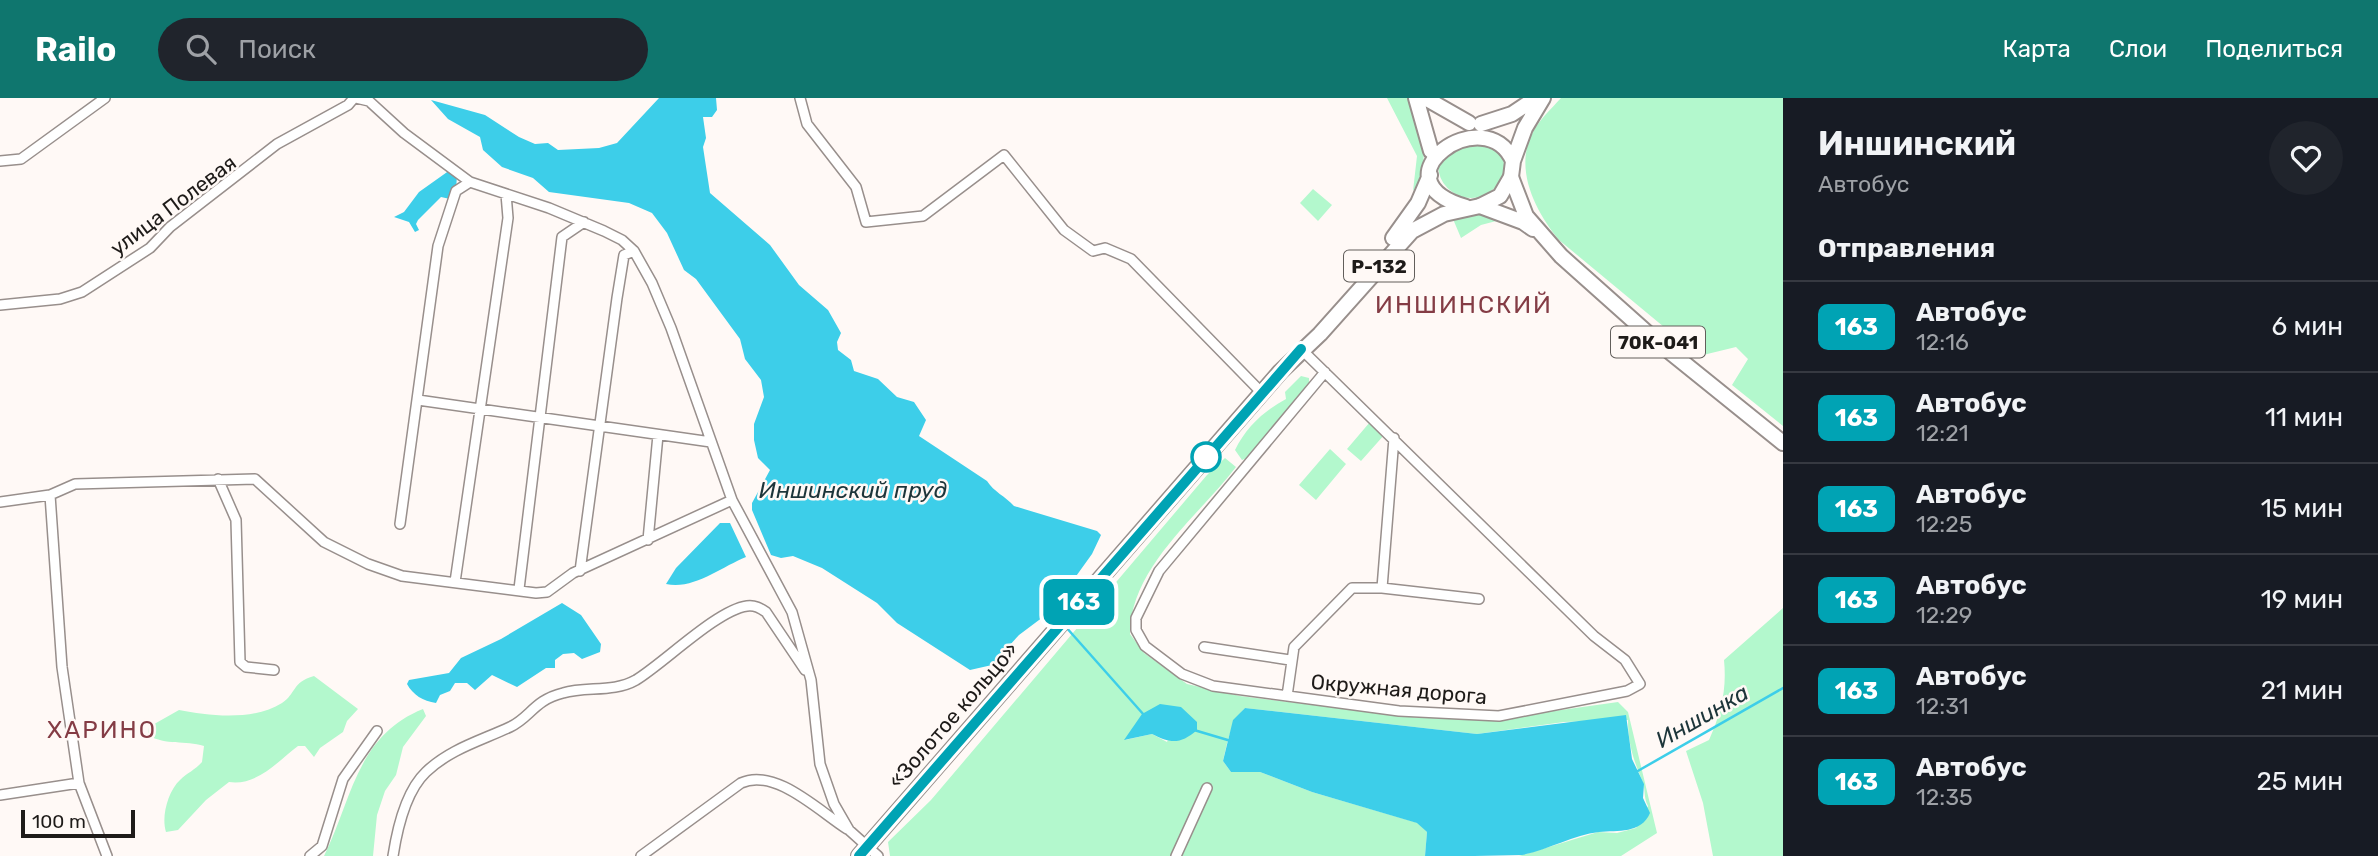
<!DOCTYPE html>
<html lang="ru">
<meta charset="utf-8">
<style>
:root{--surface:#171b24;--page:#20242c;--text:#f1f3f6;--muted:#9ea1a6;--line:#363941;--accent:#0f766e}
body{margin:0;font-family:Rubik,sans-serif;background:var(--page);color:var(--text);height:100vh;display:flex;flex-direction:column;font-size:26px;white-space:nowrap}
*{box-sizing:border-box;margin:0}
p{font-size:23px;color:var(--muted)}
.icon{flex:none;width:38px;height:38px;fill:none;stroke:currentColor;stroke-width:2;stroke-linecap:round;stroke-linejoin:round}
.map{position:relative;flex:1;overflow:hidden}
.details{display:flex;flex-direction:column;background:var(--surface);width:595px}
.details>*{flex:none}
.badge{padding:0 14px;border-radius:10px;font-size:24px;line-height:46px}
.scale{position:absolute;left:21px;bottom:18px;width:114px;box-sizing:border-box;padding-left:7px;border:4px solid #1e1b19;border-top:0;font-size:19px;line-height:24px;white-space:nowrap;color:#1e1b19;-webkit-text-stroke:5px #fff9f6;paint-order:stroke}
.map>.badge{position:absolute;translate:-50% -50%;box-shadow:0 0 0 4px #fff}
h2{padding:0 35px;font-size:26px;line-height:63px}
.round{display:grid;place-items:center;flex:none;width:74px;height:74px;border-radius:37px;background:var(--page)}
.summary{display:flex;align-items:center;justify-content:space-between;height:119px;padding:0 35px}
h1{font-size:33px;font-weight:700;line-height:52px}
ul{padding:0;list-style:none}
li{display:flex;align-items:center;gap:21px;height:91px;padding:0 35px;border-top:2px solid var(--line)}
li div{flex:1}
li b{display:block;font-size:26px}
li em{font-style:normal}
li .badge{min-width:77px;font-weight:700;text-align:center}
header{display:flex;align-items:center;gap:42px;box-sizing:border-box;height:98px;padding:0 35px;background:var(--accent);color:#fff}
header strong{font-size:33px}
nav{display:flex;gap:38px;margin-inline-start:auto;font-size:24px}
.search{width:490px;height:63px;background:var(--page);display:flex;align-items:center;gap:18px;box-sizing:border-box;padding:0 24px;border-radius:38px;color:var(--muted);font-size:26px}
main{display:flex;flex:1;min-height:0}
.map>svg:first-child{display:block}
.green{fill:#b3f8cd;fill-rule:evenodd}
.water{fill:#3dcee9}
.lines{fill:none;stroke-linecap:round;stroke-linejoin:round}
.stream{stroke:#3dcee9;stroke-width:2.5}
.minor-casing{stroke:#988f8c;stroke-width:12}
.primary-casing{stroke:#988f8c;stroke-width:18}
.trunk-casing{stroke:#988f8c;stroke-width:18}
.minor{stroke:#fff;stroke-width:9}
.primary{stroke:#fff;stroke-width:14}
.trunk{stroke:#fff;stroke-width:14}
.line-casing{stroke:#fff;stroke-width:16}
.line{stroke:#00a3b4;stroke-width:10}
.stop-dot{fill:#fff;stroke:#00a3b4;stroke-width:3.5}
.labels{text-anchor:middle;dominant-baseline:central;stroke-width:5;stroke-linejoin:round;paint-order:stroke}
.shield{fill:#fff9f6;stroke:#625e5b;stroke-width:2}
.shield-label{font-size:19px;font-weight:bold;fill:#1e1b19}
.street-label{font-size:21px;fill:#1e1b19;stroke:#fff9f6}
.water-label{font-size:23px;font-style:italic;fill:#1d353a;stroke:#fff9f6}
.quarter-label{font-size:24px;letter-spacing:2px;fill:#843c45;stroke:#fff9f6}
</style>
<header>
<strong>Railo</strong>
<div class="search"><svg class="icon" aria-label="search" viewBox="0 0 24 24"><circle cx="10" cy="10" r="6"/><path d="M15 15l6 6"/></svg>Поиск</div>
<nav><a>Карта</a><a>Слои</a><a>Поделиться</a></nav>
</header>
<main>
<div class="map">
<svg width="1783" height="758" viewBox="0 0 1783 758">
<rect width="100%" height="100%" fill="#fff9f6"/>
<!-- green -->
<path class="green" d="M1387,0H1407C1423,25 1432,68 1413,93L1417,58Z
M1561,0H1783V328L1732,287L1748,261L1736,249L1699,258L1559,142C1536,114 1513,71 1533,34C1540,21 1551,11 1561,0Z
M1438 67a33 33 0 1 1 66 0a33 33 0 1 1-66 0Z
M1313,91L1332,107L1318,123L1300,105Z
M1478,116H1489L1500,122L1481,127L1461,140L1453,121Z
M1301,278L1309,280V287L1249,359L1242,362L1235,352C1246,329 1265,312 1286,301L1285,294Z
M1370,324L1385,336L1361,363L1347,351Z
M1330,351L1346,366L1316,402L1299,387Z
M1225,360L1236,369C1199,418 1130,469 1130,536L1144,555L1187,586L1240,598L1420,620L1497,621L1618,604L1628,614L1657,735L1621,758H1519L1598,734L1617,735L1636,730L1648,708C1643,699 1646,690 1642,682C1633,661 1628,645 1628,622L1564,624L1477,636L1245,610C1230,626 1228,642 1223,663L1231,674H1260L1312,694L1418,725L1427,734L1425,758H890L888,744L931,702L1207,377ZM1181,609L1167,644L1152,636L1125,642Z
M1783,510V758H1713L1703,705L1686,653L1709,642C1721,615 1727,592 1724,562Z
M314,578L358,611L347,623L343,634L320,650L314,659L305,648H298C277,664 257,688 229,684L206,702L178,732L166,734C161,719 168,693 180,682C187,675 195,672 202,664L204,648C185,642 166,648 148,637L149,629L179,612C209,618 254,623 282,605C296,596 292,584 314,578Z
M423,611L426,618L403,649L396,677L385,693L377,717L373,758H324C352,702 356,638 423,611Z"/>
<!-- water -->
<path class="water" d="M659,0H716L717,12L712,19H703L706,40L703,49L710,95L770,147L799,187L828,212L841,235L837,244L838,252L851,262L854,273L878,281L897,299L914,304L926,322L919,338L987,383C994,394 1005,398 1014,408L1097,433L1101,437L1092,456L1051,513L1019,537L992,567L970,572L897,525L877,505L822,470L793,458L781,460L771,457L752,412V405L770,372L758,360L754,342V326L764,299L761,282L745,261L740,241L696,181L684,172L667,135L652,115L629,105L549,94L533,80L502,69L483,52L480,39L448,21L431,2L485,17L519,39L535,46L548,45L558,52L599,50L617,45Z
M450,72L457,77L456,92L450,101L441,99L418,122L416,126L419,132L415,134L409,124L394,119L404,114L419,94Z
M720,425H730L746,459C721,469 694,492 666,486L676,470Z
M562,505L581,517L601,546L600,554L582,561L574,555L563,556L555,562V570H546L517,589L492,577L475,592L467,585H455L450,593L440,597L436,605C423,603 413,597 407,586L409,582L449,575L461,560L501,541Z
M1160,606L1181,609L1197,624V632C1181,646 1171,646 1152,636L1124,642L1142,616Z
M1245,610L1477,636L1626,617L1632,661L1644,686L1643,700L1650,715C1641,736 1618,732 1599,734C1573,737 1548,752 1522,757C1492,758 1456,758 1425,758L1427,734L1417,725L1312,694L1260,674H1231L1223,663L1233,622Z"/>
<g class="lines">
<!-- stream -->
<path class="stream" d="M1051,513L1058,521
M1065,528L1144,617
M1194,632L1231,643
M1636,674L1783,590"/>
<!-- minor casing -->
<g class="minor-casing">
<path id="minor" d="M356,0L369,3L404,35L470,84L549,110L604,133L622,142L634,153L652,185L671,230L732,402L792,514L811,582L820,666L834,706L849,732L878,758
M800,0L807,26L856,89L866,124L923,118L1004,57L1064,132L1093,153L1105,150L1131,161L1262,295
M0,63L21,61L105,0
M0,207L60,201L82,194L150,150L170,129L277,46L348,7L354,0
M1301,251L1594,538L1625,562L1640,586L1627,593L1499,618L1399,613L1213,588L1182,576L1145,548L1136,532V520L1159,473L1325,274
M418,302L711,344
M1394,340L1382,490L1479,501
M218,381L236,422L240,564L246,569L274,572
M50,397L62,569L79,685L107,758
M0,404L50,397L75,386L255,381L324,444L368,466L402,478L536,495L547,494L573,475L732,402
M400,426L438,148L456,93L470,84
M648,442L658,337
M580,473L617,200L624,157L634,153
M455,484L508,120L506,96
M519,491L562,139L584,124
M1204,549L1290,562
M1287,598L1294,549L1352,490H1382
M0,697L79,685
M310,758L322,748L343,681L377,633
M393,758C397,732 406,693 426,674C450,651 480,643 510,629C530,620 534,602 563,595C587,588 613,595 636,582C664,565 717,512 747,508C755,507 760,510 766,514L805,572
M641,758L741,685C775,669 820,714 847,731
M1176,758L1207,690"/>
</g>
<!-- primary casing -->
<g class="primary-casing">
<path id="primary" d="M1416,0L1431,53
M1425,0L1469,25
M1511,79L1526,118L1561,158L1654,241L1783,345
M1480,108L1523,124L1533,131"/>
</g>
<!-- trunk casing -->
<g class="trunk-casing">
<path id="trunk" d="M1481,26L1512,16L1536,0
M1466,109C1370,81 1486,0 1513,63
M1393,140L1418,105L1430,77
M859,758L1280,274L1320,236L1412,133L1444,116L1480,108L1500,98L1511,79L1513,63L1525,30L1543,0"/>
</g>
<!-- minor -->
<use href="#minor" class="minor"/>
<!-- primary -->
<use href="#primary" class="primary"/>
<!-- trunk -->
<use href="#trunk" class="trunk"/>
</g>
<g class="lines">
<!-- line casing -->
<g class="line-casing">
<path id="line" d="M859,758L1301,251"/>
</g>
<!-- line -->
<use href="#line" class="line"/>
</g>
<!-- markers -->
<circle class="stop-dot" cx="1206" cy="359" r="14"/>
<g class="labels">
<!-- shield labels -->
<g class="shield">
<rect x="1344" y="152.5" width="70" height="31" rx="5"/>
<rect x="1611" y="228.5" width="94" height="31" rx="5"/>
</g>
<g class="shield-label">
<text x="1379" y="168">Р-132</text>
<text x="1658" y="244">70К-041</text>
</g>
<!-- street labels -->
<g class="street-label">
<text transform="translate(173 107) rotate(-37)">улица Полевая</text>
<text transform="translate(1399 591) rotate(5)">Окружная дорога</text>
<text transform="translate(953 617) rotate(-49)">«Золотое кольцо»</text>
</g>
<!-- water labels -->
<g class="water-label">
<text x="853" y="392">Иншинский пруд</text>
<text transform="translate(1702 618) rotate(-30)">Иншинка</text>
</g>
<!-- quarter labels -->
<g class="quarter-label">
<text x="1464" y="207">ИНШИНСКИЙ</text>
<text x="102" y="632">ХАРИНО</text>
</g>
</g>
</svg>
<div class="scale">100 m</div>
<b class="badge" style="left:1079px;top:504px;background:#00a3b4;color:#fff">163</b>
</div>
<section class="details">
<div class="summary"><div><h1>Иншинский</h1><p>Автобус</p></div><a class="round"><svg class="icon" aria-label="heart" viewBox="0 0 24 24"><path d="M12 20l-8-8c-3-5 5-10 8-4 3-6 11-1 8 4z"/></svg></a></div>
<h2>Отправления</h2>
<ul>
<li><span class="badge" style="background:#00a3b4;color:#fff">163</span><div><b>Автобус</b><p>12:16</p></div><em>6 мин</em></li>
<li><span class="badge" style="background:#00a3b4;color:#fff">163</span><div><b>Автобус</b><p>12:21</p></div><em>11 мин</em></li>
<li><span class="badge" style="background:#00a3b4;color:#fff">163</span><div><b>Автобус</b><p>12:25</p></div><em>15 мин</em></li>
<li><span class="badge" style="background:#00a3b4;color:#fff">163</span><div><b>Автобус</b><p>12:29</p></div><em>19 мин</em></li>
<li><span class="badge" style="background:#00a3b4;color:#fff">163</span><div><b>Автобус</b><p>12:31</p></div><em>21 мин</em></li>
<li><span class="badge" style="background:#00a3b4;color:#fff">163</span><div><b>Автобус</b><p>12:35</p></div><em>25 мин</em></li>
</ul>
</section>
</main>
